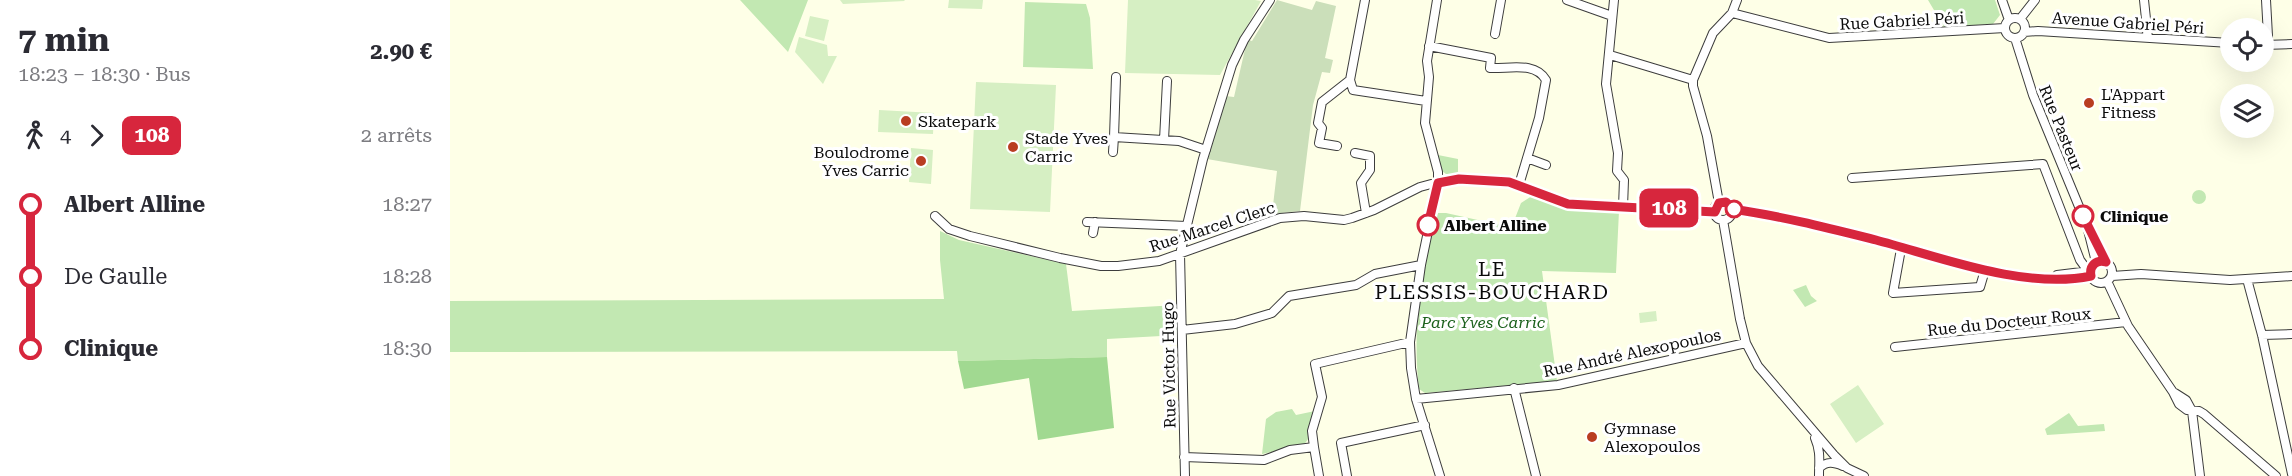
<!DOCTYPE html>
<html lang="fr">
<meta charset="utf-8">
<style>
:root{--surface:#fff;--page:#f7f7f7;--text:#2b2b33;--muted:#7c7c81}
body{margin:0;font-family:"Roboto Serif",serif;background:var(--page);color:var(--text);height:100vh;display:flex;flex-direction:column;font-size:22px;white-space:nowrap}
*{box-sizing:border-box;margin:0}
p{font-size:20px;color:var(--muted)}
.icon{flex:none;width:33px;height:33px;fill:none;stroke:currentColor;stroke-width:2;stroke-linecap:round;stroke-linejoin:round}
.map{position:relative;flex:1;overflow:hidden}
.sheet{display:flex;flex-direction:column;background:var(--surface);width:450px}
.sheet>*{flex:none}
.badge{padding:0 12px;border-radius:9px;font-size:21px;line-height:39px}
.tools{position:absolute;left:1770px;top:18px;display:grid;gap:12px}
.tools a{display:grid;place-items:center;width:54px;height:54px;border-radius:50%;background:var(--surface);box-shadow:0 6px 24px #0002;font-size:30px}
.map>.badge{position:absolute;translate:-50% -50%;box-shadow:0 0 0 3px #fff}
.legs{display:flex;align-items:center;gap:9px;height:66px;padding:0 18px;font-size:20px}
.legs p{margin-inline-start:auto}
.headline{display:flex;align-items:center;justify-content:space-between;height:102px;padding:0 18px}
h1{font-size:33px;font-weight:700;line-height:45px}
ul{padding:0 18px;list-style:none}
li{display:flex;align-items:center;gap:21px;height:72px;font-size:22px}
li i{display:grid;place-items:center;width:9px;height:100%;margin:0 8px;background:currentColor}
li i::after{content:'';width:15px;height:15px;margin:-8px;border:4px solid;border-radius:50%;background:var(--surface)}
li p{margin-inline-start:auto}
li:first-child i{background:linear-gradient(#0000 50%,currentColor 0)}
li:last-child i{background:linear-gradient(currentColor 50%,#0000 0)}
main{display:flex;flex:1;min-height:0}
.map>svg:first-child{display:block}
.green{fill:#c2e8b2}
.forest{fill:#a1d991}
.cemetery{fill:#cbdfba}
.pitch{fill:#d6efc3}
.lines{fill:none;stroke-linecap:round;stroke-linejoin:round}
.minor-casing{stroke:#3d3d3d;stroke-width:10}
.minor{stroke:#fff;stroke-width:8}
.line-1-casing{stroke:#fff;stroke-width:14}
.line-1{stroke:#d7263d;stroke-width:9}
.poi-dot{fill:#b93d22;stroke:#fff;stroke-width:2}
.stop-1-dot{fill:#fff;stroke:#d7263d;stroke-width:3}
.labels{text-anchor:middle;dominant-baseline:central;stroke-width:6;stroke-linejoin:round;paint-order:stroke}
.street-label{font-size:16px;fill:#0a0a0a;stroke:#fff}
.poi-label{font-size:16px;fill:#0a0a0a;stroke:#fff;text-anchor:start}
.stop-label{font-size:16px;font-weight:bold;fill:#0a0a0a;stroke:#fff;text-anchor:start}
.park-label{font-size:16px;font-style:italic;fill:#1b611c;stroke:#fff}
.quarter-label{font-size:20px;letter-spacing:1.5px;fill:#0a0a0a;stroke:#fff}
</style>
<main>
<section class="sheet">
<div class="headline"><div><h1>7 min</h1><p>18:23 – 18:30 · Bus</p></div><b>2.90 €</b></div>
<div class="legs"><svg class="icon" aria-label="walk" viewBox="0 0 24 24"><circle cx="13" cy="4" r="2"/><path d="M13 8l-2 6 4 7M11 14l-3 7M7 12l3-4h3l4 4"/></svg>4<svg class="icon" aria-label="forward" viewBox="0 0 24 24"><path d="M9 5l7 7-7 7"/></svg><b class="badge" style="background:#d7263d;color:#fff">108</b><p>2 arrêts</p></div>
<ul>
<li><i style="color:#d7263d"></i><b>Albert Alline</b><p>18:27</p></li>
<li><i style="color:#d7263d"></i><span>De Gaulle</span><p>18:28</p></li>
<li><i style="color:#d7263d"></i><b>Clinique</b><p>18:30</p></li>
</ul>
</section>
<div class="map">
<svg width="1842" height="476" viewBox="0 0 1842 476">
<rect width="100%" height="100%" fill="#feffe7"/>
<!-- green -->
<path class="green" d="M290,0H358L338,52Z
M1478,0H1545L1550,15L1543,24L1494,27Z
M575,2L636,4L640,18L643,69L573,67Z
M988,155L1008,159V174H996L992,171Z
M1742 197a7 7 0 1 1 14 0a7 7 0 1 1-14 0Z
M1082,196L1118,207L1169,211L1166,273L1092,271L1107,381L975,393L969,389C963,339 969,286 977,237L981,238L985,213H996L1064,228L1062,226L1071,203Z
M490,231L509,240L616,264L622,311L728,305L729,335L657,339V357L508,361L507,351L0,352V301L494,299L490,260Z
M1356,285L1361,296L1367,301L1355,307L1343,290Z
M842,409L846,415L865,411L858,439L854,445L812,454L816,419L826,412Z
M1619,413L1628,426L1654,424L1655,431L1597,435L1595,429Z"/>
<!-- forest -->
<path class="forest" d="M657,357L664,428L588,440L579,378L514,389L508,361Z"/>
<!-- cemetery -->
<path class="cemetery" d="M827,0L862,10L866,1L886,6L875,58L883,60L880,73L872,72L863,105L850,211L822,214L827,171L757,159L775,96L784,97L796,45L799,40L802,41Z"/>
<!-- pitch -->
<path class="pitch" d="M390,0H454L455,1L393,4Z
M499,0H533L532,9L498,8Z
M678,0H805L811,1L770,75L675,73Z
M360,16L379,20L374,41L355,36Z
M349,37L377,45L378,56H387L373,84L345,52Z
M526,82L606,85L600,212L520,209Z
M429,110L484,113L483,134L428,132Z
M461,148L483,150L481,184L459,182Z
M1206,311L1207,321L1190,323L1189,313Z
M1408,385L1434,424L1406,443L1380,404Z"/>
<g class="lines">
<!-- minor casing -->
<g class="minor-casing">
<path id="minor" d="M915,0L900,80L903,90L976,101
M987,0L977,61L979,77L975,123L988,172V183L971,265L960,342L961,368L966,399L990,476
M1117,0L1162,16
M1164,0L1156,84L1168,153L1167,171L1174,180L1173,207
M1552,0L1559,20
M1694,0L1698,38
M1816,0L1818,36
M1282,13L1379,38L1555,28
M1555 28a10 10 0 1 1 20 0a10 10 0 1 1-20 0Z
M1570,19L1585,0
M1574,32L1588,31L1780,43
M1045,34L1051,0
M1565,38L1583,95L1637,226L1646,262
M1814,45L1842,44
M979,46L1041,58L1040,68C1059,69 1085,61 1096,80L1089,118L1069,185
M1160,55L1243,80
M666,77L664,137L729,141L756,150
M714,140L717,81
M887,146L869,143L872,128L868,123L872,102L900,80
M663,152L664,137
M905,153L920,156V170L911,183L916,213
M1077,158L1096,165
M1402,178L1593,164L1630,260L1638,271
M1264 211a9 9 0 1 1 18 0a9 9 0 1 1-18 0Z
M1269,203L1257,136L1243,86V80L1263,33L1282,13L1287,0
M1282,209C1331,217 1378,228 1426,240C1490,257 1575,290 1641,276
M485,216L499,229L520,236L610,258L651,266H668L709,261L830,218L854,216L894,220L902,218L924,210L970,187L996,180L1059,182L1118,204L1265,212
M1273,220L1290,319L1296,343L1308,366L1384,455L1397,468L1414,476
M637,222L737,226
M643,233L645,222
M1641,233L1656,262
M1451,249L1443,293L1530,287L1535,270
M1640 272a11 11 0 1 1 22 0a11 11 0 1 1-22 0Z
M1607,275L1640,271
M1662,276L1691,274L1780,280L1842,276
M1797,279L1812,335L1842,474
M1657,281L1678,326L1723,392L1729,404L1737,410L1749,411L1754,414L1826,476
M732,330L785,324L822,313L839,296L906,285L925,274L971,265
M1812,335L1842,334
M1445,347L1676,322
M1064,388L1086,476
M1725,393L1736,400L1742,411L1750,476
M966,399L1108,385L1296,343
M1365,438C1371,452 1369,461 1369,476
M864,447L869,476
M734,457L814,460L840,450L864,447L862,431L872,397L865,364L960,342
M1369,468C1377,461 1383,462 1393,466
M735,476L730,254L753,159L782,65L794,40L820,0
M897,476L891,443L975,425"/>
</g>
<!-- minor -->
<use href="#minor" class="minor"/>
</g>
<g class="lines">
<!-- line-1 casing -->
<g class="line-1-casing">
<path id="line-1" d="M978,225L988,183L1009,179L1059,182L1118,204L1265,212L1269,203L1276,202L1282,209C1331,216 1378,228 1426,240C1490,257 1575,290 1641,276C1639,266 1646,259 1656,262L1633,216"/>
</g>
<!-- line-1 -->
<use href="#line-1" class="line-1"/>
</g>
<!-- markers -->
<g class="poi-dot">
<circle cx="1639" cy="103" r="6"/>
<circle cx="456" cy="121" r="6"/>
<circle cx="563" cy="147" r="6"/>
<circle cx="471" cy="161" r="6"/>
<circle cx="1142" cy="437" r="6"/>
</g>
<g class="stop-1-dot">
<circle cx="1284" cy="209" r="8"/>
<circle cx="1633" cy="216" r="10"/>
<circle cx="978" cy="225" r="10"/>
</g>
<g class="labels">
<!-- street labels -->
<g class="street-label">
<text transform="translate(1452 21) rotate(-3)">Rue Gabriel Péri</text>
<text transform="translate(1678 23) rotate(4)">Avenue Gabriel Péri</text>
<text transform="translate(1611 128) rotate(68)">Rue Pasteur</text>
<text transform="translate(762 227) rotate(-18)">Rue Marcel Clerc</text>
<text transform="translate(1559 322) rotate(-6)">Rue du Docteur Roux</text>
<text transform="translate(1182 353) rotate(-12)">Rue André Alexopoulos</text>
<text transform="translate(719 365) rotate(-91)">Rue Victor Hugo</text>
</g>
<!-- poi labels -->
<g class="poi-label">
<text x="1651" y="94">L'Appart<tspan x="1651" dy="18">Fitness</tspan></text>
<text x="468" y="121">Skatepark</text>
<text x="575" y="138">Stade Yves<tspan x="575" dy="18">Carric</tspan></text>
<text x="459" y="152" text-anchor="end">Boulodrome<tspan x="459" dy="18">Yves Carric</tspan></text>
<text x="1154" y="428">Gymnase<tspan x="1154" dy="18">Alexopoulos</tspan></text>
</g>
<!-- stop labels -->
<g class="stop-label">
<text x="1650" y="216">Clinique</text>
<text x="994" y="225">Albert Alline</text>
</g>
<!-- park labels -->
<g class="park-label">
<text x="1033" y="322">Parc Yves Carric</text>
</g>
<!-- quarter labels -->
<g class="quarter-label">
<text x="1042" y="269">LE<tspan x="1042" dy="23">PLESSIS-BOUCHARD</tspan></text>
</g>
</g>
</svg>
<div class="tools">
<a><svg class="icon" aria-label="locate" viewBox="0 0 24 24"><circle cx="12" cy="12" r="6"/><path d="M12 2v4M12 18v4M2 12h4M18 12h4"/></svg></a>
<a><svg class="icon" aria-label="layers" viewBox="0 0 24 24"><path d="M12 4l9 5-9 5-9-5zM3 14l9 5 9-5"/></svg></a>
</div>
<b class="badge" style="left:1219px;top:208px;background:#d7263d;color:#fff">108</b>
</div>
</main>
